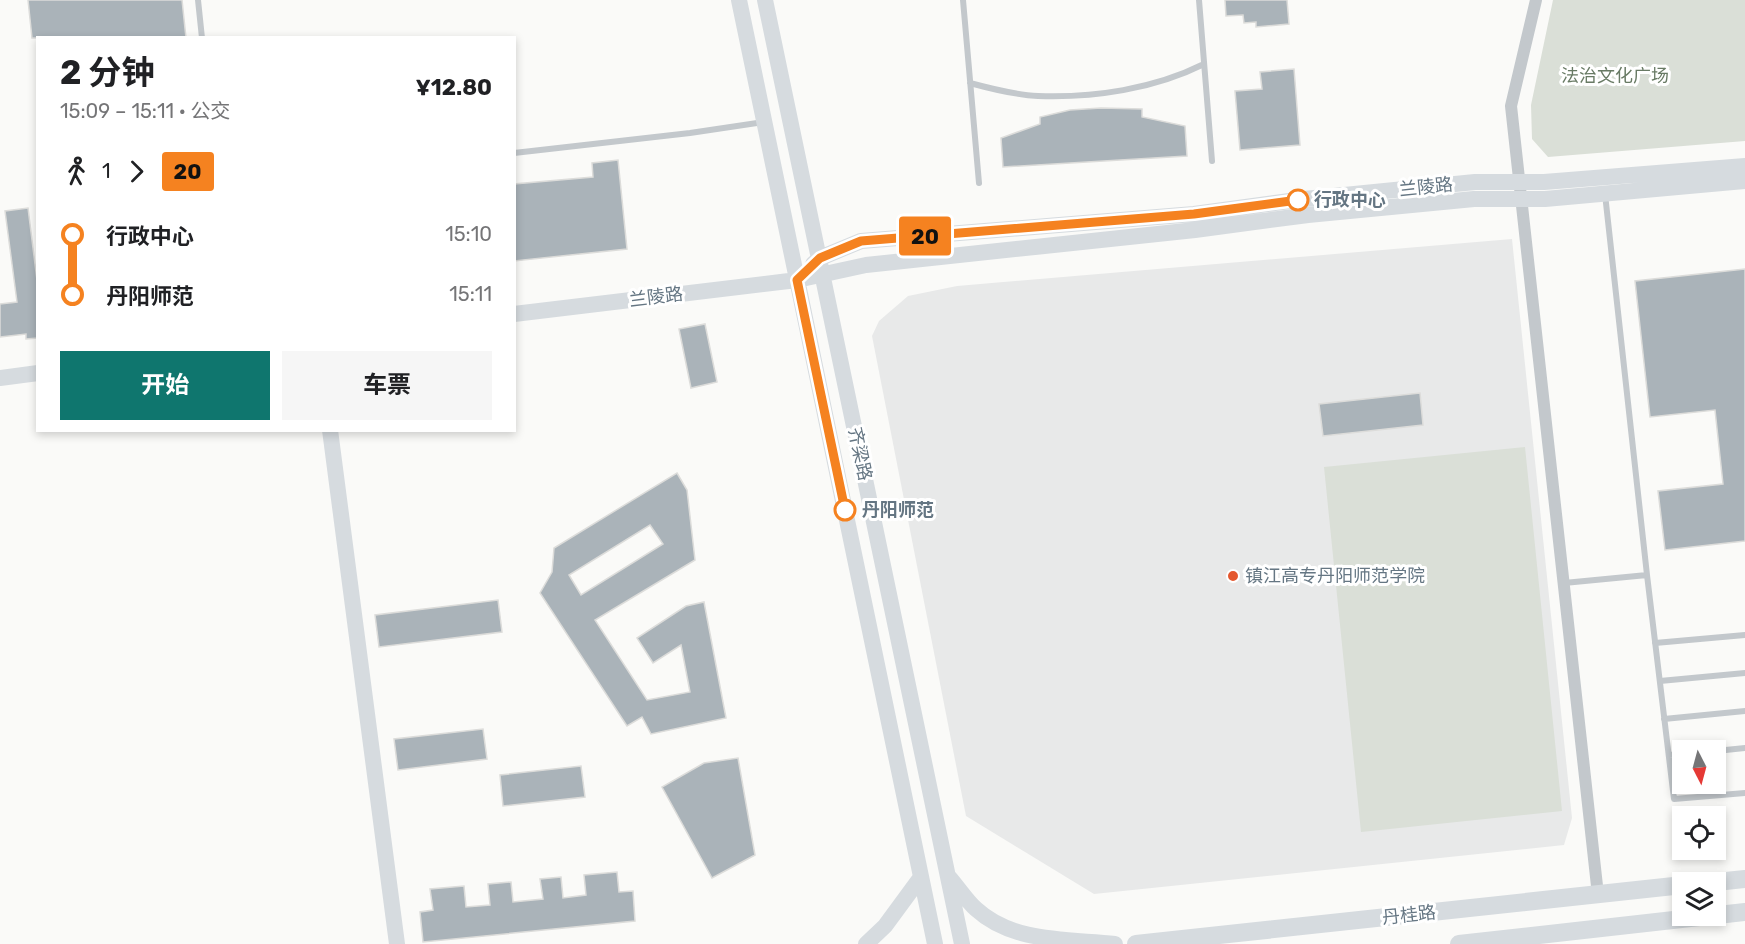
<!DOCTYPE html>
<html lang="zh">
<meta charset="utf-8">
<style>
:root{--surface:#fff;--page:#f6f6f6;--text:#202124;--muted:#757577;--accent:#0f766e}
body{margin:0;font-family:Rubik,"Noto Sans SC",sans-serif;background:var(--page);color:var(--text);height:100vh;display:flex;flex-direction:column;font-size:22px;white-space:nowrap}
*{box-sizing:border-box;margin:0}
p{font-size:20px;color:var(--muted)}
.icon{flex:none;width:33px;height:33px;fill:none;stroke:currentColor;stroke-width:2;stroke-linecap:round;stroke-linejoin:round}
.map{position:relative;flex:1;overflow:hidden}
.drawer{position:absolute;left:36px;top:36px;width:480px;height:396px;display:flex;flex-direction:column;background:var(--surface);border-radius:0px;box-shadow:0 3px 9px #0003}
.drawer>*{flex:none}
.badge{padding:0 12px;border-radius:4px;font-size:21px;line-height:39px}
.needle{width:39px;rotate:174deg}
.tools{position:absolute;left:1672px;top:740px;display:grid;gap:12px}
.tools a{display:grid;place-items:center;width:54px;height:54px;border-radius:0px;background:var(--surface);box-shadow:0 3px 9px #0003;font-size:30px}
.map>.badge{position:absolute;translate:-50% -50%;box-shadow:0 0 0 3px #fff}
.legs{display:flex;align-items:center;gap:9px;height:66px;padding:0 24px;font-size:20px}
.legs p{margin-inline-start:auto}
.overview{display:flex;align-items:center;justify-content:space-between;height:102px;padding:0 24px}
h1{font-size:33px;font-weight:700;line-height:45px}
.cta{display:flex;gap:12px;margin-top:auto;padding:12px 24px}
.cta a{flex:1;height:69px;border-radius:0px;background:var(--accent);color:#fff;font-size:24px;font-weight:700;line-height:69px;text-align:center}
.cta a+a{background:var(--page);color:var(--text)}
ul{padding:0 24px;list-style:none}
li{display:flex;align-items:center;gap:21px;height:60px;font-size:22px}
li i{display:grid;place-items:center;width:9px;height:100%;margin:0 8px;background:currentColor}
li i::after{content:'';width:15px;height:15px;margin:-8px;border:4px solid;border-radius:50%;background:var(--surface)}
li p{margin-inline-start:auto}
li:first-child i{background:linear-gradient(#0000 50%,currentColor 0)}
li:last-child i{background:linear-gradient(currentColor 50%,#0000 0)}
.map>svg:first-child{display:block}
.built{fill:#e8e9e9}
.green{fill:#dadfd7}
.building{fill:#aab3b9;stroke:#dcdcda;stroke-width:1.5;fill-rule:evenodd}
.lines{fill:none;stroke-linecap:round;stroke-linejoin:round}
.lane{stroke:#c3c8cc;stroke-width:6}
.street{stroke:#c3c8cc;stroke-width:12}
.secondary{stroke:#d6dbdf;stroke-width:16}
.primary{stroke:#d6dbdf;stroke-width:18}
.line-1-casing{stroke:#fff;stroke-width:14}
.line-1{stroke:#f58220;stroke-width:9}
.stop-1-dot{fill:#fff;stroke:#f58220;stroke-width:3}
.poi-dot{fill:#e4572e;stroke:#fff;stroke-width:2}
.labels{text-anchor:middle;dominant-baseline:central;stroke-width:6;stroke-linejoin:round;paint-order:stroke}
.park-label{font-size:18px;fill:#687a64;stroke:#fff}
.street-label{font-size:18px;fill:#657683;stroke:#fff}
.stop-label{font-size:18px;font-weight:bold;fill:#657683;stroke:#fff;text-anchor:start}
.poi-label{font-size:18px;fill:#657683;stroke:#fff;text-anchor:start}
</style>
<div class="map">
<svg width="1745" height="944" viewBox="0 0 1745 944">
<rect width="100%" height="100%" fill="#fafaf8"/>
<!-- built -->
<path class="built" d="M1512,239L1572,818L1564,845L1094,894L966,816L872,336L879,321L908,296L957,286Z"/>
<!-- green -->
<path class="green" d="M1553,0H1745V141L1548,157L1532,139L1531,105Z
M1525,447L1562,811L1361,832L1324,467Z"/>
<!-- building -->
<path class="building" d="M28,0H182L186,38H32Z
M1225,0H1287L1289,24L1256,27V22L1244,23L1243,15L1226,16Z
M1294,69L1300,145L1240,150L1235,91L1262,89L1260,72Z
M1101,108L1142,109V117L1185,126L1187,156L1003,167L1001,138L1040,124V117L1070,110Z
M618,160L627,249L514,261V184L593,177L592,163Z
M28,208L38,288V338L26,339V334L0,337V304L17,302L5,211Z
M1745,269V541L1665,550L1658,491L1723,484L1715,410L1650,417L1635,281Z
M705,324L717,382L691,388L679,329Z
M1420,393L1423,425L1323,436L1319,404Z
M677,473L687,490L695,560L595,620L647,700L690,692L681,645L653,663L637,638L686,606L704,602L726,718L651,734L642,717L627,726L540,593L552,572L554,548ZM650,525L663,544L581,595L569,575Z
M498,600L502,632L379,647L375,615Z
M483,729L487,759L398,770L394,739Z
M738,758L755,855L712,878L662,787L704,763Z
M581,766L585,797L503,806L500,775Z
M617,872L619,892L633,891L635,921L423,942L420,912L433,910L430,889L464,886L466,907L490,905L488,884L511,882L513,902L543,899L540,879L561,877L563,898L586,895L584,875Z"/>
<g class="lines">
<!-- lane -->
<path class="lane" d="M198,0L202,38
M963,0L979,183
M1199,0L1212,161
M970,83C992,89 1015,95 1038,96C1094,98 1154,89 1204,64
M514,153L690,133L764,122
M1605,194L1647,575
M1564,583L1647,575L1674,799L1745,793
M1655,643L1745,635
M1660,681L1745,673
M1664,719L1745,711
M1716,751L1745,748
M1669,755L1683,754"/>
<!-- street -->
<path class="street" d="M1536,0L1511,106L1598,895"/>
<!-- secondary -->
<path class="secondary" d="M739,0L935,944
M765,0L962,944
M813,264L820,258L861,241L1194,214L1304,199L1475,182H1544L1745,166
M514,314L797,280L866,265L1195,230L1308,215L1474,199H1545L1745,181
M0,378L38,373
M330,430L397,944
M949,877C958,887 966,900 976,909C1013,943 1068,939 1115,944
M866,944L885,926L921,877"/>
<!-- primary -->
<path class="primary" d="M1716,882L1745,879
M1136,944L1683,885
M1459,944L1745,912"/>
</g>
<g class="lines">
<!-- line-1 casing -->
<g class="line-1-casing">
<path id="line-1" d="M845,510L797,280L820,258L861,241L1194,214L1298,200"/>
</g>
<!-- line-1 -->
<use href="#line-1" class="line-1"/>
</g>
<!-- markers -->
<g class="stop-1-dot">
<circle cx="1298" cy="200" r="10"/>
<circle cx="845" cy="510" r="10"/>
</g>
<circle class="poi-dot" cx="1233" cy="576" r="6"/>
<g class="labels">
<!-- park labels -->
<g class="park-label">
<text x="1615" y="76">法治文化广场</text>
</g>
<!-- street labels -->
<g class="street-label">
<text transform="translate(1426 187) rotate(-6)">兰陵路</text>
<text transform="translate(656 297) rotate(-7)">兰陵路</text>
<text transform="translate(860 454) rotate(78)">齐梁路</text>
<text transform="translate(1409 915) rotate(-6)">丹桂路</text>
</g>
<!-- stop labels -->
<g class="stop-label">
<text x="1314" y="200">行政中心</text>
<text x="862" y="510">丹阳师范</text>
</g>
<!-- poi labels -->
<g class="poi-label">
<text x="1245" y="576">镇江高专丹阳师范学院</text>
</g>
</g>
</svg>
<div class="tools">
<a><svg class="needle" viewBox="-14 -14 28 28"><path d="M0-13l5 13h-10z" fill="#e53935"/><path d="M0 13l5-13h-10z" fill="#757577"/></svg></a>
<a><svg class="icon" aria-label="locate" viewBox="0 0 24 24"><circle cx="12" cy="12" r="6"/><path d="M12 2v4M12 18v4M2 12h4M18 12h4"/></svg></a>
<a><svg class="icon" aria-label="layers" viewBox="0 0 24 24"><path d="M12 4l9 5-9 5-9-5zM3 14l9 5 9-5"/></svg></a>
</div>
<b class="badge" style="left:925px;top:236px;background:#f58220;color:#111">20</b>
<section class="drawer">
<div class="overview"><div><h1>2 分钟</h1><p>15:09 – 15:11 · 公交</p></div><b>¥12.80</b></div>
<div class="legs"><svg class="icon" aria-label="walk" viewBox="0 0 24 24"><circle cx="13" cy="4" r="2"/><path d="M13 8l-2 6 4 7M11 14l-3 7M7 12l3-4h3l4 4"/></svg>1<svg class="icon" aria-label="forward" viewBox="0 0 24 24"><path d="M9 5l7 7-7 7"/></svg><b class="badge" style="background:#f58220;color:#111">20</b></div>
<ul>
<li><i style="color:#f58220"></i><b>行政中心</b><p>15:10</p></li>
<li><i style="color:#f58220"></i><b>丹阳师范</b><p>15:11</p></li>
</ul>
<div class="cta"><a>开始</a><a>车票</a></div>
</section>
</div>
